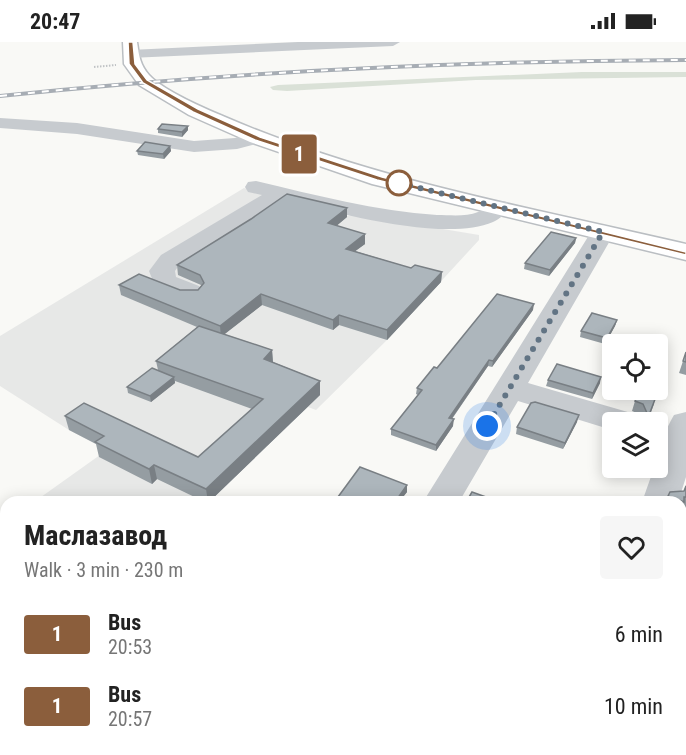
<!DOCTYPE html>
<meta charset="utf-8">
<style>
:root{--surface:#fff;--page:#f6f6f6;--text:#222;--muted:#767676}
body{margin:0;font-family:"Roboto Condensed",sans-serif;background:var(--page);color:var(--text);height:100vh;display:flex;flex-direction:column;font-size:22px;white-space:nowrap}
*{box-sizing:border-box;margin:0}
p{font-size:20px;color:var(--muted)}
.icon{flex:none;width:33px;height:33px;fill:none;stroke:currentColor;stroke-width:2;stroke-linecap:round;stroke-linejoin:round}
.map{position:relative;flex:1;overflow:hidden}
.panel{position:absolute;left:0px;top:454px;width:687px;height:260px;display:flex;flex-direction:column;background:var(--surface);border-radius:18px 18px 0 0;box-shadow:0 3px 15px #0003}
.panel>*{flex:none}
.badge{padding:0 12px;border-radius:4px;font-size:21px;line-height:39px}
.fabs{position:absolute;left:602px;top:292px;display:grid;gap:12px}
.fabs a{display:grid;place-items:center;width:66px;height:66px;border-radius:6px;background:var(--surface);box-shadow:0 3px 15px #0003;font-size:30px}
.you{position:absolute;width:30px;height:30px;margin:-15px;border:4px solid #fff;border-radius:50%;background:#1a73e8;box-shadow:0 0 0 9px #1a73e833}
.map>.badge{position:absolute;translate:-50% -50%;box-shadow:0 0 0 3px #fff}
.round{display:grid;place-items:center;flex:none;width:63px;height:63px;border-radius:6px;background:var(--page)}
.head{display:flex;align-items:center;justify-content:space-between;height:102px;padding:0 24px}
h1{font-size:28px;font-weight:700;line-height:45px}
ul{padding:0;list-style:none}
li{display:flex;align-items:center;gap:18px;height:72px;padding:0 24px}
li div{flex:1}
li b{display:block;font-size:22px}
li em{font-style:normal}
li .badge{min-width:66px;font-weight:700;text-align:center}
.status{display:flex;justify-content:space-between;align-items:center;height:42px;padding:0 30px;background:var(--surface);direction:ltr}
.status svg{height:16px;fill:currentColor}
.map>svg:first-child{display:block}
.built{fill:#e7e8e7}
.green{fill:#dae1d7}
.lines{fill:none;stroke-linecap:round;stroke-linejoin:round}
.major-casing{stroke:#babec2;stroke-width:3}
.path{stroke:#c0c3c5;stroke-width:2;stroke-dasharray:1.5 1.5;stroke-linecap:butt}
.minor{fill:#c7cbcf;fill-rule:evenodd}
.major{fill:#fff;fill-rule:evenodd}
.rail-casing{stroke:#a7adb4;stroke-width:4}
.rail{stroke:#fff;stroke-width:2;stroke-dasharray:7;stroke-linecap:butt}
.wall{fill:#959da2}
.shaded-wall{fill:#797f84}
.building{fill:#adb6bc;stroke:#797f84;stroke-width:1.5}
.line{fill:#8b5e3c;stroke:#fff;stroke-width:1.5}
.walk{stroke:#627484;stroke-width:6;stroke-dasharray:0 10.8}
.stop-dot{fill:#fff;stroke:#8b5e3c;stroke-width:3}
</style>
<div class="status"><b>20:47</b><svg viewBox="0 0 49 12"><path d="M0 12V9h3v3zM5 12V6h3v6zM10 12V3h3v9zM15 12V0h3v12zM26 1h20v11H26zM47 4h2v5h-2z"/></svg></div>
<div class="map">
<svg width="686" height="713" viewBox="0 0 686 713">
<rect width="100%" height="100%" fill="#f9f9f6"/>
<!-- built -->
<path class="built" d="M244,146L348,174L353,172L479,193V198L387,298L316,368L308,365L209,460H34L107,408L69,388L0,344V294Z
M332,708H534L542,713H330Z"/>
<!-- green -->
<path class="green" d="M582,30H686V35L476,38L287,49L273,48L270,45L278,43Z"/>
<g class="lines">
<!-- major casing -->
<g class="major-casing">
<path id="major" d="M123,0H137C139,14 140,23 149,33C162,48 206,67 225,75C371,138 531,166 686,202V218L372,142L250,100L189,73L139,43L124,22Z"/>
</g>
<!-- path -->
<path class="path" d="M94,25L116,23"/>
<!-- minor -->
<path class="minor" d="M298,0H400L393,4L130,16L123,12L130,8Z
M0,76L77,81L194,99L235,96L257,90L264,92L266,96L264,100L237,107L194,110L77,92L0,86Z
M256,139C315,153 376,169 437,173C450,173 466,175 478,170C491,165 492,157 507,160L510,165C506,171 500,177 493,180C444,201 335,170 284,158L179,223L175,229L176,235L199,244L203,250L199,256C183,260 170,251 155,244L149,229L161,213L262,153L248,150L245,145L248,140Z
M603,183L611,185L615,190L528,341L638,373L642,381H612V388L518,359L459,460H423L591,190L595,185Z
M686,370V435L678,460H642L654,426H657C657,409 665,388 674,373Z
M681,469L686,470V499L681,498Z
M270,708H319L317,713H268Z
M543,708H598L600,713H545Z"/>
<!-- major -->
<use href="#major" class="major"/>
<!-- rail casing -->
<g class="rail-casing">
<path id="rail" d="M0,54C228,30 456,19 686,18"/>
</g>
<!-- rail -->
<use href="#rail" class="rail"/>
</g>
<!-- wall -->
<path class="wall" d="M158,87L188,88L182,95L158,91Z
M170,104L171,109L164,117L138,113L137,109Z
M347,166V175L336,184L365,202L355,209L411,226L442,230L441,240L387,298L339,283L333,288L262,263L224,292L272,308L273,320L320,339V353L209,460H205L157,437L152,442L99,415L96,402L69,388L65,374L198,415L252,367L175,339V341L151,360L128,351L127,345L158,328L156,319L197,285L121,253L119,243L180,248H198L201,244V243L178,233L177,223Z
M576,196L575,201L549,234L524,227L525,221Z
M533,268L492,325L488,324L452,377L453,384L436,409L391,393V387L418,353L416,352L417,346L437,326Z
M617,278L615,284L605,302L580,295L581,289Z
M686,310V333L679,331Z
M548,338L600,341L592,357L546,344Z
M635,359L654,362L647,381H625L639,372L632,369Z
M577,380L563,407L516,392L517,385Z
M612,398V424L604,421Z
M619,426H652L648,435Z
M407,443V450L399,460H338V455Z
M686,443V468L681,467V460H666L668,454L684,449Z
M681,503L686,505V559L681,557Z"/>
<!-- shaded-wall -->
<path class="shaded-wall" d="M188,84V88L182,95V90Z
M170,104L171,109L164,117L163,112Z
M347,166V175L328,191V181Z
M365,192V202L346,216V207Z
M576,196L575,201L549,234L550,228Z
M442,230L441,240L387,298V288Z
M261,252L262,263L221,295L220,284Z
M534,262L533,268L492,325L493,319Z
M339,273V283L333,288V278Z
M617,278L615,284L605,302L607,296Z
M272,308L273,322L264,317Z
M489,318L488,324L448,382L449,376Z
M174,335L175,341L151,360L150,354Z
M601,335L600,341L592,357L593,351Z
M320,339V353L209,460H208L206,447Z
M579,373L577,380L563,407L565,401Z
M454,377L453,384L436,409V403Z
M154,423L157,437L152,442L149,427Z
M407,443V450L399,460H395Z"/>
<!-- building -->
<path class="building" d="M162,82L188,84L182,90L158,87Z
M145,100L170,104L163,112L137,109Z
M287,152L347,166L328,181L365,192L346,207L411,226L415,223L442,230L387,288L339,273L333,278L261,252L220,284L119,243L139,232L180,248H198L204,241L200,233L177,223L251,177Z
M551,190L576,196L550,228L525,221Z
M497,252L534,262L493,319L489,318L449,376L454,377L436,403L391,387L422,348L417,346L434,325L437,326Z
M592,271L617,278L607,296L581,289Z
M199,284L272,308L264,317L320,339L206,447L154,423L149,427L95,400L104,394L65,374L84,361L198,415L263,357L156,319Z
M686,310V320L683,319Z
M557,322L601,335L593,351L548,338Z
M152,326L174,335L150,354L127,345Z
M640,348H644L657,352L646,381H625L629,373L647,371L643,362L635,359Z
M535,360L579,373L565,401L517,385L531,361Z
M612,398V412L607,411Z
M360,425L407,443L395,460H352L338,455Z
M686,444V455H684V460L668,454L670,450L684,449Z
M472,450L500,460H466Z
M681,503L686,505V544L681,542L686,527L681,525Z
M488,708H503L513,713H486Z"/>
<!-- line -->
<path class="line" d="M128,0H133L135,22L147,38L198,67L260,95L382,135L686,210V213L377,138L255,98L193,70L143,41L129,22Z"/>
<g class="lines">
<!-- walk -->
<path class="walk" d="M399,141L394,140L603,190L487,384"/>
</g>
<!-- markers -->
<circle class="stop-dot" cx="399" cy="141" r="12"/>
</svg>
<div class="fabs">
<a><svg class="icon" aria-label="locate" viewBox="0 0 24 24"><circle cx="12" cy="12" r="6"/><path d="M12 2v4M12 18v4M2 12h4M18 12h4"/></svg></a>
<a><svg class="icon" aria-label="layers" viewBox="0 0 24 24"><path d="M12 4l9 5-9 5-9-5zM3 14l9 5 9-5"/></svg></a>
</div>
<div class="you" style="left:487px;top:384px"></div>
<b class="badge" style="left:299px;top:112px;background:#8b5e3c;color:#fff">1</b>
<section class="panel">
<div class="head"><div><h1>Маслазавод</h1><p>Walk · 3 min · 230 m</p></div><a class="round"><svg class="icon" aria-label="heart" viewBox="0 0 24 24"><path d="M12 20l-8-8c-3-5 5-10 8-4 3-6 11-1 8 4z"/></svg></a></div>
<ul>
<li><span class="badge" style="background:#8b5e3c;color:#fff">1</span><div><b>Bus</b><p>20:53</p></div><em>6 min</em></li>
<li><span class="badge" style="background:#8b5e3c;color:#fff">1</span><div><b>Bus</b><p>20:57</p></div><em>10 min</em></li>
</ul>
</section>
</div>
